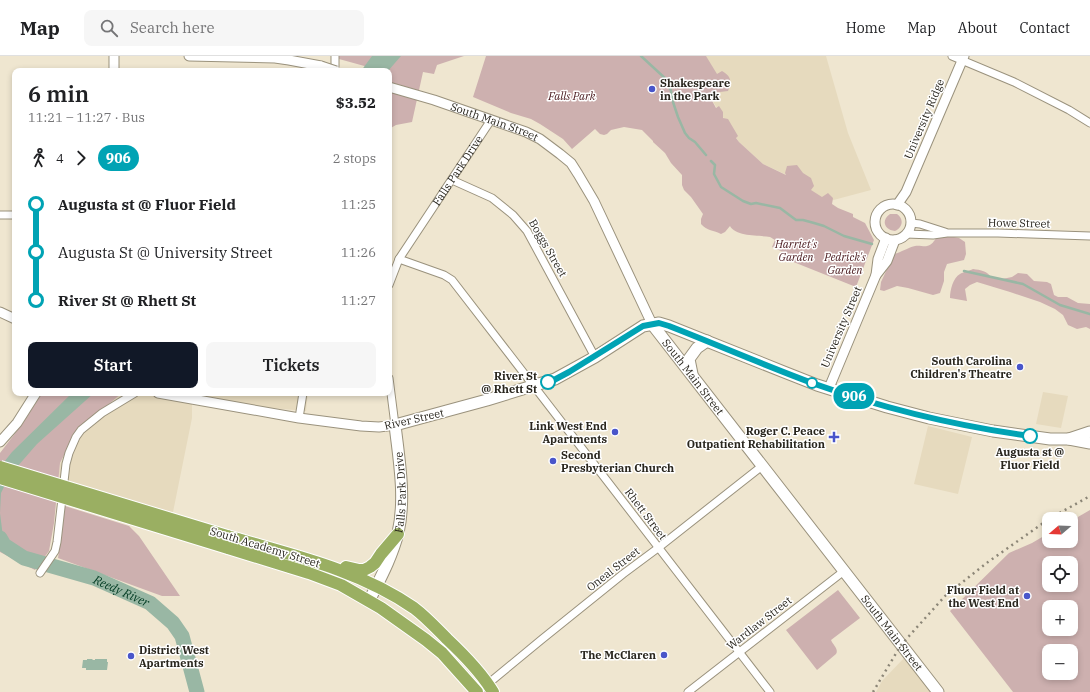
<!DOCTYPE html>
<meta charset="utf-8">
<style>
:root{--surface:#fff;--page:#f6f6f6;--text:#202124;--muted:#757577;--line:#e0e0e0;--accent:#111827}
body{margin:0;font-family:"IBM Plex Serif",serif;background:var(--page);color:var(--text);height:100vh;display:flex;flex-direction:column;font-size:15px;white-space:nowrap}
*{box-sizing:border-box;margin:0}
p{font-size:13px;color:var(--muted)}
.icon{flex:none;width:22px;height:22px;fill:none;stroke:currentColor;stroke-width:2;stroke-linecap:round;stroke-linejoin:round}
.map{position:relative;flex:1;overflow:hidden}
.drawer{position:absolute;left:12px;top:12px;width:380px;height:328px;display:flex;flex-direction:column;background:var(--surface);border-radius:8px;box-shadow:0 2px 6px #0003}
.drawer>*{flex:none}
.badge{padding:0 8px;border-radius:13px;font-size:14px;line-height:26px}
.needle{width:26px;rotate:251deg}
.tools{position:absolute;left:1042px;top:456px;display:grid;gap:8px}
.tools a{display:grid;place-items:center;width:36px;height:36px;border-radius:8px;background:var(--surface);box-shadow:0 2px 6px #0003;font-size:20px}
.map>.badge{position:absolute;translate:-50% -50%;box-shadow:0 0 0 2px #fff}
.legs{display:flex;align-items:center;gap:6px;height:44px;padding:0 16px;font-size:13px}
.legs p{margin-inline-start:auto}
.overview{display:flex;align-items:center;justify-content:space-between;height:68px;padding:0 16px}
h1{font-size:22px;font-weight:600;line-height:30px}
.button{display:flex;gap:8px;margin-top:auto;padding:8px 16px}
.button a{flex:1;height:46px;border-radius:8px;background:var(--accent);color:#fff;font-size:16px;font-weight:600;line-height:46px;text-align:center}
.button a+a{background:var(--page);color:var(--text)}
ul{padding:0 16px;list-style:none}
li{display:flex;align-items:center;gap:14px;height:48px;font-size:15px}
li i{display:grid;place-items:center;width:6px;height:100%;margin:0 5px;background:currentColor}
li i::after{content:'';width:10px;height:10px;margin:-5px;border:3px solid;border-radius:50%;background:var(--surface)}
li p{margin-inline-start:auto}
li:first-child i{background:linear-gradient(#0000 50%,currentColor 0)}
li:last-child i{background:linear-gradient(currentColor 50%,#0000 0)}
header{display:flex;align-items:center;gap:24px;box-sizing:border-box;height:56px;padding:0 20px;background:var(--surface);border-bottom:1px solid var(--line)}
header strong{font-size:19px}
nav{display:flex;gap:22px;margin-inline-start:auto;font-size:14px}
.search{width:280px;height:36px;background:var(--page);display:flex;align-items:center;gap:10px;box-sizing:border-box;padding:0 14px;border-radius:8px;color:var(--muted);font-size:15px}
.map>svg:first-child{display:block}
.built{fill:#e6dabe}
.green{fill:#cdb0af;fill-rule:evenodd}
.water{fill:#99b7a4}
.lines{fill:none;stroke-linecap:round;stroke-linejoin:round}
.stream{stroke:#99b7a4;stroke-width:2.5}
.river{stroke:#99b7a4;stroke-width:15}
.minor-casing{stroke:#9a927d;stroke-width:9}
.tertiary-casing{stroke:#9a927d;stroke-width:11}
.secondary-casing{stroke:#9a927d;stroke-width:13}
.trunk-casing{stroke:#fff;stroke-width:14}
.minor{stroke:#fff;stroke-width:7}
.tertiary{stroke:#fff;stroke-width:9}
.secondary{stroke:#fff;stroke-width:11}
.trunk{stroke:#9aaf62;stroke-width:12}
.rail{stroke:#8c8677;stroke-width:2.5;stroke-dasharray:2 4;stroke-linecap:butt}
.tertiary-bridge-casing{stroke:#9a927d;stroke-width:11;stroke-linecap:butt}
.trunk-bridge-casing{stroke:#fff;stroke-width:14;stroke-linecap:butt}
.tertiary-bridge{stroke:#fff;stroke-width:9}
.trunk-bridge{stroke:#9aaf62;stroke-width:12}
.line-1-casing{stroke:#fff;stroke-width:9}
.line-1{stroke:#00a3b4;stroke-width:6}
.poi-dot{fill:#4955ca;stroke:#fff;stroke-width:1.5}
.stop-1-dot{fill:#fff;stroke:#00a3b4;stroke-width:2}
.labels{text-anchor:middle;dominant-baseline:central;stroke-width:3;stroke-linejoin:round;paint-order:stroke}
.poi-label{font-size:11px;font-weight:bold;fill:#29261e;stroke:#fff;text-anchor:end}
.park-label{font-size:11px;font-style:italic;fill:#49191d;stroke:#fff}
.street-label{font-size:11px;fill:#29261e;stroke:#fff}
.stop-label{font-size:11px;font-weight:bold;fill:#29261e;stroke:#fff;text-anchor:end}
.water-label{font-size:12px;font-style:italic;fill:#013b22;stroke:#fff}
</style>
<header>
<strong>Map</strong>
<div class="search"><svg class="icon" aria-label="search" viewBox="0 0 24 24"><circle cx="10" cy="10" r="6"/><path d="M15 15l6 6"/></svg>Search here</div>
<nav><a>Home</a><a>Map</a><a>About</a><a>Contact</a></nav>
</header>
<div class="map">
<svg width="1090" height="636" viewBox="0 0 1090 636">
<rect width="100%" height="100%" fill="#efe6d0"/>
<!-- built -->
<path class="built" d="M680,0H826L848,77L871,134L826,146L787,119L763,108L739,86L710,41Z
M1043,336L1068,340L1061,372L1036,368Z
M122,337H308L306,355L212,347L192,343V362L171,466L57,432L60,408L76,376Z
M928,370L972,381L958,438L914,428Z
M905,601L932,636H876L882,625Z"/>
<!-- green -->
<path class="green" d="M338,0H464L437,9L434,18L423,16L412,66L396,69L389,73V15H366L368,11L339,3Z
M486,0H706L717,18L722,15C731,20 732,25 728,35L712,37L710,41L716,52L719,50L723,56V62L728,63L738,80L736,82L739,86L763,108L786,119L785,117L787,110L797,109L803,117L811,122L814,130L811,134L822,141L828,137L833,142L832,148L838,152L853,158V161L865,167L874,184L856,231L786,203L783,196L772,191L775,184C773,183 772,182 770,181C759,179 736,181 730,170L725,176L721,178C714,174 707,175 701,168V163L703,158L691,141L684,134L682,129V119L671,107L665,97L653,86V85L642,74L624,71L611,74L607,78L604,79L600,78L595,73L572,93L563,83L540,68L531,63L511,57L473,41Z
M890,158H897C904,163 903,171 895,175C884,174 881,164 890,158Z
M949,180L959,182L965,186L966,198L964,204L947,208L944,216V225L940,237L933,239L908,232L897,230L884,235L880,234L881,226L894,198C902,196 907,192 915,190C919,189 924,191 927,190C932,189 934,185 937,181Z
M973,213C981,214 987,215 992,222L1002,223L1012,221L1018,217L1027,218L1034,225L1047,226L1051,228L1054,239L1058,241H1067L1078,247L1090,248V273L1086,271L1077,273L1068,269L1063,259L1055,253L1040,246L1010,236L977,226L970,229L965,233L967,245L950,242C950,234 953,222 960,218C963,216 969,215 973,213Z
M42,337H122L76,376L60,407L54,467L49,495L35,514L0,496V397L23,367Z
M65,450L129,470L139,480L180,540H162L58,502L61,483Z
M1090,454V636H1013L950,555L1009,497L1032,487L1049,477V485H1071V465ZM1049,507H1071V529H1049ZM1049,551H1071V573H1049ZM1049,595H1071V617H1049Z
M838,534L860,562L831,584C833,589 839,593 836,598L817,614L786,574Z"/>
<!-- water -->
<path class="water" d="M372,0H401L388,15H361Z
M72,337H94L37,388L10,419L1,437L0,457L4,489L0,487V411L12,396Z
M87,603H92L93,604H95V603H107V606H108L107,614H86V612H82L83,604H87Z"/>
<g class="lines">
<!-- stream -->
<path class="stream" d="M641,0L667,24L671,35L673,46L678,61L685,77L689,82L695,86L706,99
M711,105L715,109L714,118L721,131L743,145L751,148L756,147L780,152L796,164H803L814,167L824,170L844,180L872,188
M964,215L1023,228L1060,249L1090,258"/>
<!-- river -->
<path class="river" id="s1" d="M0,482L4,489L24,502L94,522L150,547L173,567L182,580L197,636"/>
<!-- minor casing -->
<g class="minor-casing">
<g id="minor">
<path d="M952,0L1014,26L1069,54L1090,67"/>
<path d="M333,15L335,10V0"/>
<path d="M452,124L492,142L513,159L527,175L595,301"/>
<path d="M0,159H15"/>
<path d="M911,167L920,168L945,176"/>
<path d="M906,178L933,179L947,177H998L1090,180"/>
<path d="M399,203L444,219L452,224L770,636"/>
<path id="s2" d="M389,229L399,203L491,64"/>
<path d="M389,322L395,369"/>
<path d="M299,362L303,337"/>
<path d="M40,517L55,495L57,486L66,408L69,397L76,381L81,374L102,357L135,337"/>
<path d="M478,636L541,584L623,518L658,492L762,410"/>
<path d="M688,636L844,515"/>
</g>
</g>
<!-- tertiary casing -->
<g class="tertiary-casing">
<g id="tertiary">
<path d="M189,0L275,2L289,4L321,10"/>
<path d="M114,15V0"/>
<path id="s3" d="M389,31L434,44L526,76L540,83L560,98L571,107L578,118L594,145L652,268"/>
<circle cx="893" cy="166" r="18"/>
<path d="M897,149L906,136L964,0"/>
<path d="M876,219L878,203L886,182"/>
<path d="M0,256L15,263"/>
<path d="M829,332L876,219L887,205L895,184"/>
<path d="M158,337L299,362L361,370L379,371L395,369"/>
<path d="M0,386L17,367L36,337"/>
</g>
</g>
<!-- secondary casing -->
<g class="secondary-casing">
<g id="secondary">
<path id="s4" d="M652,268L938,636"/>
<path d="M692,318L689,303L697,292L707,285"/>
<path d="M1069,383L1090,376"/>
<path id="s5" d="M369,545C380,523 392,501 398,477C406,442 399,404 395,369L487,344L555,323L595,301L643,270L659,267L669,270L784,316L817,329L887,351L929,362L993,375L1050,383H1069L1090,387"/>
</g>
</g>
<!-- trunk casing -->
<g class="trunk-casing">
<path id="trunk" d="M227,480C291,499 358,513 414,552C426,561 437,573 447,583C464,599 481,616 493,636
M228,492L309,517L341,529L381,552L426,584L442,597L477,636
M346,511L359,514H364L370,511L375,507L381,498L398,478"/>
</g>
<!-- minor -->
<use href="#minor" class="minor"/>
<!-- tertiary -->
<use href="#tertiary" class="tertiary"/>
<!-- secondary -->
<use href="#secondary" class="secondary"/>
<!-- trunk -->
<use href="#trunk" class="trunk"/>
<!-- rail -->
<path class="rail" d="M1049,463L1090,440
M873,636L901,589L946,539L988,506L1049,463"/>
<!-- tertiary-bridge casing -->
<g class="tertiary-bridge-casing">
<path id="tertiary-bridge" d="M321,10L336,15"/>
</g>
<!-- trunk-bridge casing -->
<g class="trunk-bridge-casing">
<path id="trunk-bridge" d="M0,411L227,480
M0,422L228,492"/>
</g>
<!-- tertiary-bridge -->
<use href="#tertiary-bridge" class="tertiary-bridge"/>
<!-- trunk-bridge -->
<use href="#trunk-bridge" class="trunk-bridge"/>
</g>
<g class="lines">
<!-- line-1 casing -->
<g class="line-1-casing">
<path id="line-1" d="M548,326L554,324L569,316L643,270L659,267L669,270C718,289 766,310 815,328C885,353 957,370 1030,380"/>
</g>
<!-- line-1 -->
<use href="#line-1" class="line-1"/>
</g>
<!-- markers -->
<g class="poi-dot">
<circle cx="652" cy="33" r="4"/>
<circle cx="1020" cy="311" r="4"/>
<circle cx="615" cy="376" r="4"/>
<path d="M832 375h4v4h4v4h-4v4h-4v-4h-4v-4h4z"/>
<circle cx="553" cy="405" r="4"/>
<circle cx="1027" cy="540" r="4"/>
<circle cx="664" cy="599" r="4"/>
<circle cx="131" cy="600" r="4"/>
</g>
<g class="stop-1-dot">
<circle cx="548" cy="326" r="7"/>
<circle cx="812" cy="327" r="5"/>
<circle cx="1030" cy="380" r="7"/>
</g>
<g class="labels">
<!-- poi labels -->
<g class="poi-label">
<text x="660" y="27" text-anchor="start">Shakespeare<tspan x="660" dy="13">in the Park</tspan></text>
<text x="1012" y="305">South Carolina<tspan x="1012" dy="13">Children's Theatre</tspan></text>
<text x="607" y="370">Link West End<tspan x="607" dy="13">Apartments</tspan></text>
<text x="825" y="375">Roger C. Peace<tspan x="825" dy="13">Outpatient Rehabilitation</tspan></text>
<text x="561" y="399" text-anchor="start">Second<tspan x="561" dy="13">Presbyterian Church</tspan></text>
<text x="1019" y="534">Fluor Field at<tspan x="1019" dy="13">the West End</tspan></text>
<text x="139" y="594" text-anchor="start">District West<tspan x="139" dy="13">Apartments</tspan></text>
<text x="656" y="599">The McClaren</text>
</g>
<!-- park labels -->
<g class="park-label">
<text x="572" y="40">Falls Park</text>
<text x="796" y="188">Harriet's<tspan x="796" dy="13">Garden</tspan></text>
<text x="845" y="201">Pedrick's<tspan x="845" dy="13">Garden</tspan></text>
</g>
<!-- street labels -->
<g class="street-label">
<text transform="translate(924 63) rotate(-67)">University Ridge</text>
<text stroke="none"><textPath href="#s3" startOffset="111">South Main Street</textPath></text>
<text stroke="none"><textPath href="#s2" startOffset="134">Falls Park Drive</textPath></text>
<text transform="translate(1019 167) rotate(1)">Howe Street</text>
<text transform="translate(548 192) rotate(60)">Boggs Street</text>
<text transform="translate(841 271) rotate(-67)">University Street</text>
<text stroke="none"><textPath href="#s4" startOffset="67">South Main Street</textPath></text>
<text transform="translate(414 363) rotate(-13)">River Street</text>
<text stroke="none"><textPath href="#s5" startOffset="115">Falls Park Drive</textPath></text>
<text transform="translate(646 458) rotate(53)">Rhett Street</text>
<text transform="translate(265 491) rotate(17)">South Academy Street</text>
<text transform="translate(613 513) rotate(-38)">Oneal Street</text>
<text transform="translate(759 567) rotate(-38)">Wardlaw Street</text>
<text stroke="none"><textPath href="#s4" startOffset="391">South Main Street</textPath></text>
</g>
<!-- stop labels -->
<g class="stop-label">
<text x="537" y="320">River St<tspan x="537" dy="13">@ Rhett St</tspan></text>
<text x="1030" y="396" text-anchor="middle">Augusta st @<tspan x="1030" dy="13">Fluor Field</tspan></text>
</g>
<!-- water labels -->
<g class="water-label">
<text stroke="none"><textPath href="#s1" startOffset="135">Reedy River</textPath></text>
</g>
</g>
</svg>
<div class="tools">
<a><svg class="needle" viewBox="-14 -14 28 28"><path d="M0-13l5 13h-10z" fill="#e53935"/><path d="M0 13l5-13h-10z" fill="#757577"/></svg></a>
<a><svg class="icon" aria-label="locate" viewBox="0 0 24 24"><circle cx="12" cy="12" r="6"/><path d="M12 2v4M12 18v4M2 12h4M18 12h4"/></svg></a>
<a>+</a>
<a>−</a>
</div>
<b class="badge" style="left:854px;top:340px;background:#00a3b4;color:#fff">906</b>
<section class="drawer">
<div class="overview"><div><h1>6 min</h1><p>11:21 – 11:27 · Bus</p></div><b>$3.52</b></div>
<div class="legs"><svg class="icon" aria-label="walk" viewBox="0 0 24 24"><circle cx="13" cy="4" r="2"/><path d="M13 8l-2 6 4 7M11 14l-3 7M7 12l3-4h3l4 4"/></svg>4<svg class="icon" aria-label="forward" viewBox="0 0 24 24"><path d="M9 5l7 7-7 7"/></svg><b class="badge" style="background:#00a3b4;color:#fff">906</b><p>2 stops</p></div>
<ul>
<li><i style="color:#00a3b4"></i><b>Augusta st @ Fluor Field</b><p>11:25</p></li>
<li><i style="color:#00a3b4"></i><span>Augusta St @ University Street</span><p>11:26</p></li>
<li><i style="color:#00a3b4"></i><b>River St @ Rhett St</b><p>11:27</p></li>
</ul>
<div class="button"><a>Start</a><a>Tickets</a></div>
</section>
</div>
